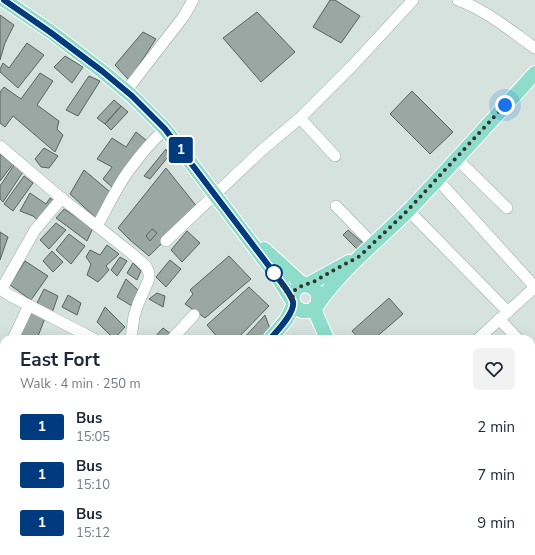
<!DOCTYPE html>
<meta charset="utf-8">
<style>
:root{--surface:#fff;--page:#f2f2f3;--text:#1f2937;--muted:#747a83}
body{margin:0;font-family:"Nunito Sans",sans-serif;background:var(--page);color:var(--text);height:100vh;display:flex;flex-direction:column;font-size:15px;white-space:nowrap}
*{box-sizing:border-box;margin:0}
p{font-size:13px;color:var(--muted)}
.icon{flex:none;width:22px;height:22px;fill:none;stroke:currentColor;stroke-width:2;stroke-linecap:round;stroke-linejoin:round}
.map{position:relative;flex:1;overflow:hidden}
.sheet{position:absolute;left:0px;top:335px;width:535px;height:220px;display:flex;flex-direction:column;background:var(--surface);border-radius:12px 12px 0 0;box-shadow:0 4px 16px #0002}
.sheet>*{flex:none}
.badge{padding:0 8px;border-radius:3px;font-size:14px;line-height:26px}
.you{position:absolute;width:20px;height:20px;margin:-10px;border:3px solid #fff;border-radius:50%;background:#1a73e8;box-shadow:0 0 0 6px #1a73e833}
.map>.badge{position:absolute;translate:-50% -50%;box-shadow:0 0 0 2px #fff}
.round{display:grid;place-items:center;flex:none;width:42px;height:42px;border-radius:6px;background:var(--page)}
.head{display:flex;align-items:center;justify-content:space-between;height:68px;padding:0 20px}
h1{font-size:19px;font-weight:700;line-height:30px}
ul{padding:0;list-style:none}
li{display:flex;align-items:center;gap:12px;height:48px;padding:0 20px}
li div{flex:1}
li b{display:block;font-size:15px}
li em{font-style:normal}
li .badge{min-width:44px;font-weight:700;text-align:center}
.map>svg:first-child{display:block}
.built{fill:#c3d9d2}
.building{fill:#9aa7a3;stroke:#586360}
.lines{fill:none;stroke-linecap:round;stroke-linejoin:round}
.minor-casing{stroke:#9ca8a4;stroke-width:12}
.major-casing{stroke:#fff;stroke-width:16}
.minor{stroke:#fff;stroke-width:11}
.major{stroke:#8edcca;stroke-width:14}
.line-casing{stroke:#fff;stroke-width:9}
.line{stroke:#003b80;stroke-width:6}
.walk{stroke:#303534;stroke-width:4;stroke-dasharray:0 7.2}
.stop-dot{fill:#fff;stroke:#003b80;stroke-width:2}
</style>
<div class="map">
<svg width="535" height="555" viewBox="0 0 535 555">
<rect width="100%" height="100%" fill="#d5e2dd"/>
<!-- built -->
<path class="built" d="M88,551H230L233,555H84Z
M391,551H416L418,555H385Z"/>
<!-- building -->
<path class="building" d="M330,0H335L360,16L341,43L313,27Z
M257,12L295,52L261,82L223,38Z
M0,15L14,25L5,43L0,60Z
M143,32L156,39L129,80L115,65Z
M27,43L44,55L18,88L0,72V69L3,63L9,68Z
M65,56L83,67L72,83L54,67Z
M40,73L53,81L37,105L59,121L57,129L63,135L55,152L13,116L5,127L0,123V92L4,87L21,99Z
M89,76L100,81L78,116L66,110Z
M412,91L453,132L430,154L390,114Z
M114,100L121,106L105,124L97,118Z
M121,106L128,112L111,130L105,124Z
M136,132L146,140L113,188L103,179L112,167L97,159L112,138L126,147Z
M44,148L58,156L49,168L41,167L35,159Z
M166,149L168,157L150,179L144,176Z
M0,154L13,164L0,181Z
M14,165L23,172L3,202L0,199V186Z
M166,168L198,208L149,256L130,240L118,228Z
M84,170L110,192L96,218L70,194Z
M24,176L33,183L13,211L4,204Z
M30,193L46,204L50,198L55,202L39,221L33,216L20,211Z
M64,209L93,228L87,241L56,218Z
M56,223L66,230L49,249L40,240Z
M152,229L157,233L150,241L146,236Z
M348,230L364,244L359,251L343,235Z
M187,231L200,243L182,262L171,250Z
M0,232L8,237L0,260Z
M69,234L85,246L71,264L56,250Z
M107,245L119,254L106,266L109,270L98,282L87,275L91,264L86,257L90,250L100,255Z
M52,251L63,262L53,272L43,261Z
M229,256L251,279L205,318L185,304L193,294L190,290Z
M120,257L127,261L117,276L111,270Z
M170,260L181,269L166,287L156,277Z
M25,261L48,276L31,300L10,285Z
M133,263L141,271L137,280L127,273Z
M126,279L138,290L132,306L117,297Z
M249,287L269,306L237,339H219L207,325Z
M44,289L58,296L52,313L37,303Z
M157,293L165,296L163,307L149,299Z
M68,295L81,303L77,315L62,307Z
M389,298L403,314L374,339H359L352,331Z
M105,307L125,327L114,339L97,322Z
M31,312L45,318L37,339H25L20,337Z
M265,315L270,329L262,339H243Z
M163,328L171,334L166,339H153Z
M531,425L535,429V477L531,481Z
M0,532L4,535V551H24L29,555H0Z
M141,551H185L180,555H142Z"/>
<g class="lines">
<!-- minor casing -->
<g class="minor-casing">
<path id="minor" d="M458,0C486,10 511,31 535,48
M126,91L184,16L193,0
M300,118L335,156
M0,146L60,197L97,226
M456,158L507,208
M437,179L535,287
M336,206L373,244
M408,210L508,312
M166,241L262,150L300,118L353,65L413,0
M0,289L11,296L94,339
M1,290L35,230L62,198
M499,319L518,339
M13,339L29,305
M131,339L134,316L138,304L149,279V273L146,266L131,253L97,226C108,207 117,186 130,169C141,154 152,141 165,129
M172,339L194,315
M478,339L535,287
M531,352L535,356
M0,369L4,360
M0,444L4,447
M85,551L88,555
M135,551L138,555
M199,555L204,551L207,555
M368,555L373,551
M455,555L460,551"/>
</g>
<!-- major casing -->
<g class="major-casing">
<path id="major" d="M4,0L51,32L102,71L132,96L165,129L278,278L296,307L302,311H308L312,310L318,304V296L317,292L311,286L301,285L294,291L292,300
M264,249L300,282L306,285
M307,285L349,262
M318,304C343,268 378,241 409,210C452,165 493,119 535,73
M315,307L317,316L327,339
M270,339L286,320L294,304
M0,397L4,399
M423,551L426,555
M68,555L72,551"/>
</g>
<!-- minor -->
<use href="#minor" class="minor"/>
<!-- major -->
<use href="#major" class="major"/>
</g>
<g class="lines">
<!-- line casing -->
<g class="line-casing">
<path id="line" d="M4,0L50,32L102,71L132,96L165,129L278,278C283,285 291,294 293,302C295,313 277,331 270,339"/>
</g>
<!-- line -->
<use href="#line" class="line"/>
<!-- walk -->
<path class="walk" d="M274,273L292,300L294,291L297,288L315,281L334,270L360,256L408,210L505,105"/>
</g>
<!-- markers -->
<circle class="stop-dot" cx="274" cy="273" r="8"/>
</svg>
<div class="you" style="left:505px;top:105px"></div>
<b class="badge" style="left:181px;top:150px;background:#003b80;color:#fff">1</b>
<section class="sheet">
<div class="head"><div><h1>East Fort</h1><p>Walk · 4 min · 250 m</p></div><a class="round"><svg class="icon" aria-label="heart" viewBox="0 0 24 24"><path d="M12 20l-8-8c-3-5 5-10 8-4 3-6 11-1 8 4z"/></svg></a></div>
<ul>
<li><span class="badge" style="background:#003b80;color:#fff">1</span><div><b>Bus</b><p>15:05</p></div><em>2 min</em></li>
<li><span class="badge" style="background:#003b80;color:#fff">1</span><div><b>Bus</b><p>15:10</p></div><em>7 min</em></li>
<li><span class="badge" style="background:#003b80;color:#fff">1</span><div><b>Bus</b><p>15:12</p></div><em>9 min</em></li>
</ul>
</section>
</div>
